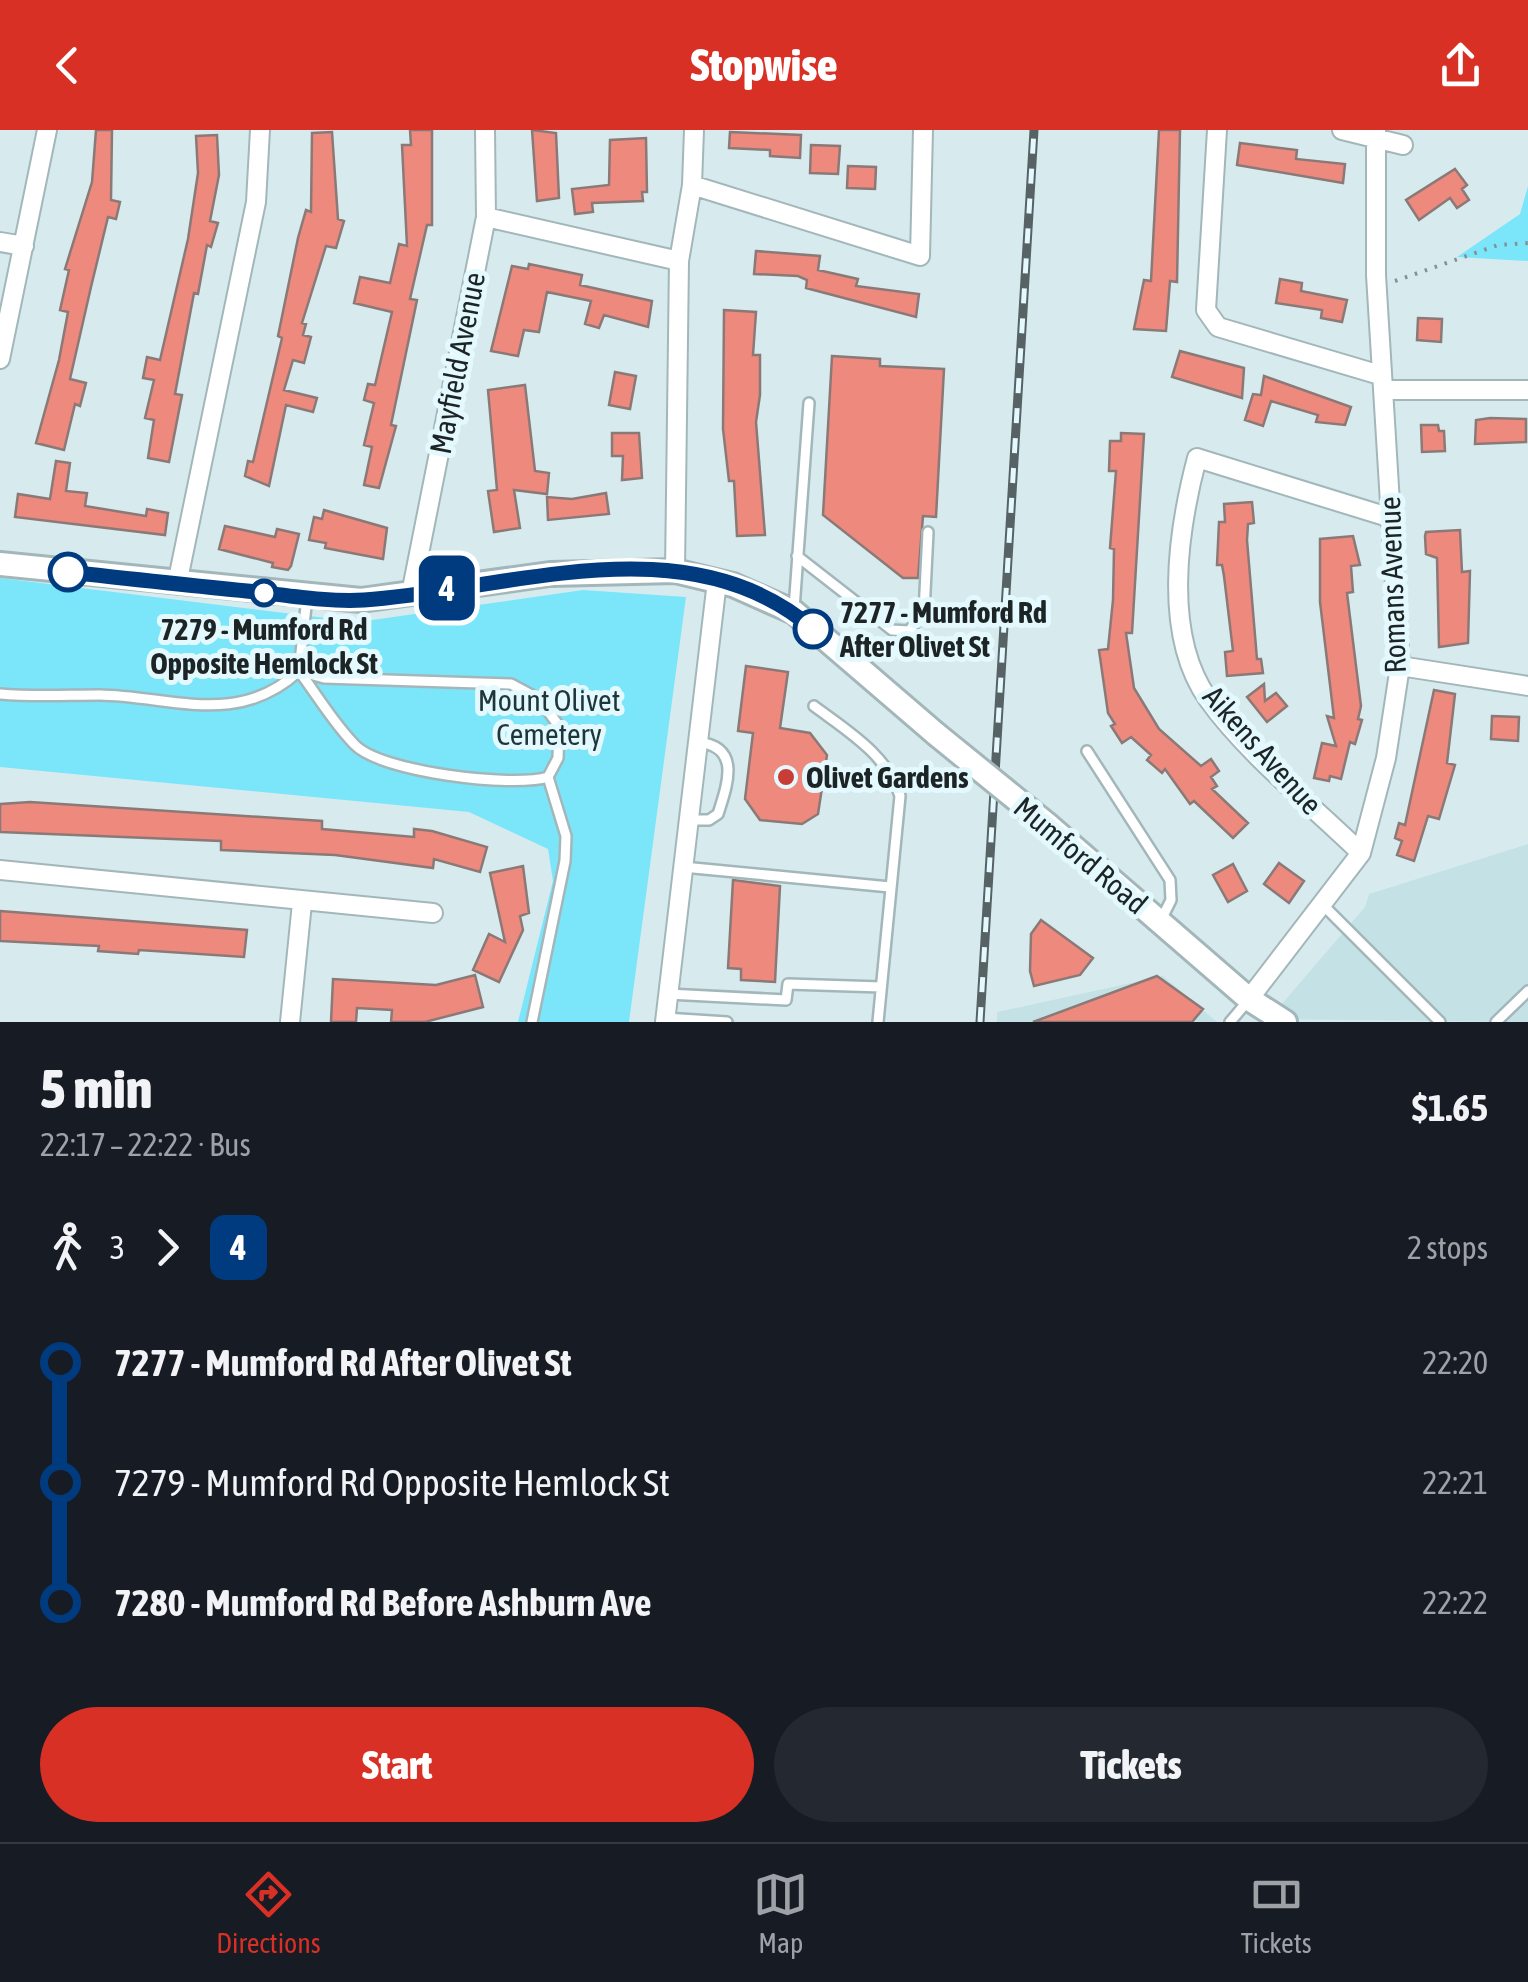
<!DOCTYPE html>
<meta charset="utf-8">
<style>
:root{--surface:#171b24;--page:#242831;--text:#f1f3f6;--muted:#9ea1a6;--line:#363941;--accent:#d93025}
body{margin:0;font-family:"Asap Condensed",sans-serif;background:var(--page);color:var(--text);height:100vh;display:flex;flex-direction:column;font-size:38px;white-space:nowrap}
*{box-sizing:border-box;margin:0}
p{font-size:32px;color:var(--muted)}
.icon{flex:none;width:55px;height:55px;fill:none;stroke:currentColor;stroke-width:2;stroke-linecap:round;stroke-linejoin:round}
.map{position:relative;height:892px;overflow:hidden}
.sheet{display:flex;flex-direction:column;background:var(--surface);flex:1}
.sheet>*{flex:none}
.badge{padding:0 20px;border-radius:15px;font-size:35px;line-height:65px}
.map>.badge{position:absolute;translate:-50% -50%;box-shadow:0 0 0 5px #fff}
.legs{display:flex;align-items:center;gap:15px;height:110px;padding:0 40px;font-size:32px}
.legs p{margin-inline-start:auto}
.summary{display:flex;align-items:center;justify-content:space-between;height:170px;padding:0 40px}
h1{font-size:55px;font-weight:800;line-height:75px}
.cta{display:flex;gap:20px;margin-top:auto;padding:20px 40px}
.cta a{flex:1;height:115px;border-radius:60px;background:var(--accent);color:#fff;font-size:40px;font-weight:800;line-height:115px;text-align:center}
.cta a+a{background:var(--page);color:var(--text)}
ul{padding:0 40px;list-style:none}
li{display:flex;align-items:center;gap:35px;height:120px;font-size:38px}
li i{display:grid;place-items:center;width:15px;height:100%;margin:0 12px;background:currentColor}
li i::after{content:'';width:25px;height:25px;margin:-12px;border:8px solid;border-radius:50%;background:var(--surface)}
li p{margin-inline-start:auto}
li:first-child i{background:linear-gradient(#0000 50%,currentColor 0)}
li:last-child i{background:linear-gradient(currentColor 50%,#0000 0)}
header{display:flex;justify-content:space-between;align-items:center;height:130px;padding:0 40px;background:var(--accent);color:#fff;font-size:45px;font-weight:800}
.tab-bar{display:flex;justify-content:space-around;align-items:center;height:140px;border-top:2px solid var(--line);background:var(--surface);font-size:28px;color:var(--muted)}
.tab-bar a{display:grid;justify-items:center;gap:5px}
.tab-bar .current{color:var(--accent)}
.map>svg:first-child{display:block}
.built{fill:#c4e1e6}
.green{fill:#7be6f9}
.building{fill:#ee897e;stroke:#8b7977;stroke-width:2.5}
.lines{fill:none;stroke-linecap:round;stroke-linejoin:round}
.service-casing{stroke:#a3b7bb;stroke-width:14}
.minor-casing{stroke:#a3b7bb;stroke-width:22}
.tertiary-casing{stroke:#a3b7bb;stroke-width:28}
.path{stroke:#839194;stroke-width:4;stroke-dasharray:2.5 8;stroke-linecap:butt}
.service{stroke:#fff;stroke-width:9}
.minor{stroke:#fff;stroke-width:18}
.tertiary{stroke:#fff;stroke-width:22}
.rail-casing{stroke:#576265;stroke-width:9}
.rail{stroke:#e4f9fd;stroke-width:5;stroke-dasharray:15;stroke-linecap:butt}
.tertiary-bridge-casing{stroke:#a3b7bb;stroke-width:28;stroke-linecap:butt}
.tertiary-bridge{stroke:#fff;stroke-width:22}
.line-1-casing{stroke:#fff;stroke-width:22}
.line-1{stroke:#003b80;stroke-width:15}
.stop-1-dot{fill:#fff;stroke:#003b80;stroke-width:5}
.poi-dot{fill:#ca3c36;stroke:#e4f9fd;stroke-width:4}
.labels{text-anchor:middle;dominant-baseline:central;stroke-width:10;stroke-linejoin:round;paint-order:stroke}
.street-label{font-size:30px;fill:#1d2426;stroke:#e4f9fd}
.stop-label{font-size:30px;font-weight:bold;fill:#1d2426;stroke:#e4f9fd;text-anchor:start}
.park-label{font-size:30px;fill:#1e363a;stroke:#e4f9fd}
.poi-label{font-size:30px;font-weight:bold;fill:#1d2426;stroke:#e4f9fd;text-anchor:start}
</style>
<header><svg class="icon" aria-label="back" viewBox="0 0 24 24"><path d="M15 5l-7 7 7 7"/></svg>Stopwise<svg class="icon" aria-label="share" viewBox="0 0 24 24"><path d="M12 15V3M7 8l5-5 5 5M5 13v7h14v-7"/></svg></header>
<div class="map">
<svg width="1528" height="892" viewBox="0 0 1528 892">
<rect width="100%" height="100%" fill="#d7ebef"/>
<!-- built -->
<path class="built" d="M1528,714V892L1269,889L1365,777L1369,764Z
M1163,846L1217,892H997V882Z"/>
<!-- green -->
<path class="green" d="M1528,56V131L1457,127L1520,84Z
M0,448L358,492L583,460L686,467L629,892H518L553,751L548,719L469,682L0,637Z"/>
<!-- building -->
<path class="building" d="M96,0H112L111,70L120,72L116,89L108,87L91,157L70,249L86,253L80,276L75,274L64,320L36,313L59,230L68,182L60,180L69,140L65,139L92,52Z
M410,0H432V95H427L410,169L417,170L391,295L396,296L379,358L364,355L372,317L364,315L374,273L364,270L368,254L375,255L392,182L354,173L360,147L390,153L399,114L407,116L402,15H411Z
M532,0L556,3L559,68L537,71Z
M1159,0H1180L1177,152L1170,151L1166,201L1134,199L1144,150L1151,151Z
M332,2L338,89L344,91L336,118L326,116L302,193L306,194L303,205L311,207L304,233L293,230L284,260L317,268L313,282L286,275L269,356L245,346L248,331L253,332L282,208L278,206L298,108L306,80L311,82L312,3Z
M730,2L801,5L800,28L770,26V20L729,18Z
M217,5L219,45L210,91L218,93L211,117L207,115L198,164L194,163L175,264L182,265L169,332L148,328L154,290L145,288L154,250L143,248L147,227L160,230L188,109L198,43L196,6Z
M646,8L647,62H642L643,71L592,73L593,82L575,84L572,59L609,55L610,10Z
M1240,13L1297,20L1296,29L1345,34L1343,53L1237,35Z
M811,15L840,16L838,44L810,43Z
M848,36L876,37L875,59L847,58Z
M1455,39L1467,55L1462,59L1469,70L1457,78L1450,68L1419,90L1406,70Z
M756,121L820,126L818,140L858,149L856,156L919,164L916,187L806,158L807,150L798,146L754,144Z
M529,134L582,145L580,155L652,171L648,197L604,185L599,198L585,194L591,171L547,162L539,202L524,200L518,226L491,221L512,136L528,139Z
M1280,149L1302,153L1301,161L1347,170L1342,192L1321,188L1322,180L1276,173Z
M724,180L756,182L753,225H760V265L756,292L765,405L737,406L734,351H729L723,299Z
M1418,188L1442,189L1441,212L1417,210Z
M1180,221L1244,238L1242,268L1172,247Z
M832,226L880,229V236L944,239L936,387L923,386L918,448H903L823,385Z
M615,242L636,246L630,279L609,275Z
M1264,246L1351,277L1345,295L1316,292L1318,285L1271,271L1263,296L1245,290L1253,264L1261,265Z
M525,255L535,341L549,343L547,364L514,360L520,398L494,402L488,361L497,360L488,260Z
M1490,288L1526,289V312L1475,314L1476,290Z
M1421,295H1438L1439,301H1444L1445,321L1422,322Z
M612,303H639L642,348L622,350L623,326H612Z
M1121,303L1144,304L1132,503H1126L1134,558L1159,599L1201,636L1211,629L1219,641L1211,647L1217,656L1212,659L1248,693L1233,708L1194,671L1190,674L1165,639L1162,643L1147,630L1151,625L1131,607L1122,613L1111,596L1115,594L1108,583L1099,520L1108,519L1113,470L1114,419L1110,418L1116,341H1109L1110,311H1121Z
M56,331L70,333L66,361L87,363L85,376L146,386L147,379L168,383L165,405L15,387L18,364L50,369Z
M606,363L609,384L548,390L547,367L572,369Z
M1252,372L1254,393L1248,394L1247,410L1257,529H1261L1263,543L1227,546L1225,522L1233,521L1224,446L1222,435H1217L1219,392H1225L1224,374Z
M324,380L387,398L383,429L325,418L326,413L309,410L314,387L322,389Z
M225,396L275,407L277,399L299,404L291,436L288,440L272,437L273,433L219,419Z
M1460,400L1462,442L1470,441L1468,513L1439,517L1437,428L1426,424L1425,406L1426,402Z
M1353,406L1360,435L1351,436L1353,462L1347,463L1361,576L1358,589L1362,590L1355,614L1350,612L1341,649L1330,646L1329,651L1314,648L1322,613L1336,616L1327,586L1334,588L1320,472V409Z
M746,536L788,542L780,598L810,603L827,625L818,684L802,694L760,690L745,669L753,603L738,601Z
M1264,554L1265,571L1276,563L1287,576L1267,592L1247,567Z
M1434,560L1455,564L1447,633L1455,635L1439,689L1428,686L1414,731L1397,725L1402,711L1395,708L1399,693L1405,695Z
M1492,586L1519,587L1518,611L1491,609Z
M30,672L322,691V699L414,707V699L432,701L487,717L480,742L434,729L433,738L335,725L221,720V711L0,702V674Z
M1279,733L1304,751L1289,773L1264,754Z
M1233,734L1247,761L1228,772L1213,745Z
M523,736L529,783L520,786L523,800L499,852L473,840L489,804L505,812L490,743Z
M733,750L780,756L775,852L741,850V839L728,838Z
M0,781L247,800L244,827L139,820L138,824L98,821L99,816L0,811Z
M1041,790L1093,828L1080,845L1034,856L1030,841L1031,804Z
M475,845L483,877L425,892H391L392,880L357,878L356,892H331L333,849L436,855Z
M1157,846L1203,879L1192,892H1033Z"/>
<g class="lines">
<!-- service casing -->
<g class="service-casing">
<path id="service" d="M797,426L892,500L909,501L924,482L928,402
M794,479L809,273
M299,541L324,548L511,554L539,569L559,596L558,628L548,647C513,658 381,642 355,615C334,594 317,565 299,541Z
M0,564C34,567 66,565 100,565C170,566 238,598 299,541L307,467
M814,576C846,600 888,625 900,666L878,892
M1087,621L1170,750L1171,770L1161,790
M688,690H709L718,684C728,653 741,617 698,612
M683,737L890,757
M1323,775L1440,892
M668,864L786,870L788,854L881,857
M665,888L727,892
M532,892L565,731L566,706L548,647
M1230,892L1247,872
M1496,892L1528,861"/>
</g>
<!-- minor casing -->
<g class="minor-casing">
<path id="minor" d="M1217,0L1206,180L1218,197L1380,245
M1342,0L1403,15
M692,55L920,126L923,0
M486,87L679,131
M0,112L24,116
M0,229L47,0
M1385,260H1528
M675,441L679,131L692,55L694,0
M177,454L256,72L260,0
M411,464L486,87L485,0
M1400,536L1528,556
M1361,723C1313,676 1247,624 1208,569C1162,504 1178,400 1197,328L1388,387
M0,740L433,783
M1249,869L1361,723L1386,628L1400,536L1376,145V0
M290,892L302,773
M665,892L717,451"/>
</g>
<!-- tertiary casing -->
<g class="tertiary-casing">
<path id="tertiary" d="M0,434L361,470L550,444L675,441L733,455L794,482L936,604
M1048,695L1249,869L1285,892"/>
</g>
<!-- path -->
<path class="path" d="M1395,151L1498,115L1528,113"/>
<!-- service -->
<use href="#service" class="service"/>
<!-- minor -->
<use href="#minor" class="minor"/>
<!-- tertiary -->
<use href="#tertiary" class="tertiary"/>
<!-- rail casing -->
<g class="rail-casing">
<path id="rail" d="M980,892L1034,0"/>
</g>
<!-- rail -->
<use href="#rail" class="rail"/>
<!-- tertiary-bridge casing -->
<g class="tertiary-bridge-casing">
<path id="tertiary-bridge" d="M936,604L1048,695"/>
</g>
<!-- tertiary-bridge -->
<use href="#tertiary-bridge" class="tertiary-bridge"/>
</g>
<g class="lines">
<!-- line-1 casing -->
<g class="line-1-casing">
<path id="line-1" d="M68,442C131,449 194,456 257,462C292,466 329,472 364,470C508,460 688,391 813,499"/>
</g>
<!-- line-1 -->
<use href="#line-1" class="line-1"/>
</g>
<!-- markers -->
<g class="stop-1-dot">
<circle cx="68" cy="442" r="18"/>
<circle cx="264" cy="463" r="12"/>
<circle cx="813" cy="499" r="18"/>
</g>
<circle class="poi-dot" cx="786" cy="647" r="10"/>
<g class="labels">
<!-- street labels -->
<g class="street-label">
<text transform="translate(457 233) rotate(-79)">Mayfield Avenue</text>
<text transform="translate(1392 455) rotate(-92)">Romans Avenue</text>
<text transform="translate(1263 620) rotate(48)">Aikens Avenue</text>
<text transform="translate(1081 725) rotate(40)">Mumford Road</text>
</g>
<!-- stop labels -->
<g class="stop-label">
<text x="840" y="482">7277 - Mumford Rd<tspan x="840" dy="34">After Olivet St</tspan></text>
<text x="264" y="499" text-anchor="middle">7279 - Mumford Rd<tspan x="264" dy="34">Opposite Hemlock St</tspan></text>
</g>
<!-- park labels -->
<g class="park-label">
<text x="549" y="570">Mount Olivet<tspan x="549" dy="34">Cemetery</tspan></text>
</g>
<!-- poi labels -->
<g class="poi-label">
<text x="806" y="647">Olivet Gardens</text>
</g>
</g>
</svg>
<b class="badge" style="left:447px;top:458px;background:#003b80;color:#fff">4</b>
</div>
<section class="sheet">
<div class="summary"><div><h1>5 min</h1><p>22:17 – 22:22 · Bus</p></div><b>$1.65</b></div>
<div class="legs"><svg class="icon" aria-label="walk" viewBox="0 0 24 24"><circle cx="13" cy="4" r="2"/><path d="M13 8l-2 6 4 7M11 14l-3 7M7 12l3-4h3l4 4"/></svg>3<svg class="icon" aria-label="forward" viewBox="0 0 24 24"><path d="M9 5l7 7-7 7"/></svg><b class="badge" style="background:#003b80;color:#fff">4</b><p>2 stops</p></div>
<ul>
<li><i style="color:#003b80"></i><b>7277 - Mumford Rd After Olivet St</b><p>22:20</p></li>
<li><i style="color:#003b80"></i><span>7279 - Mumford Rd Opposite Hemlock St</span><p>22:21</p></li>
<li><i style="color:#003b80"></i><b>7280 - Mumford Rd Before Ashburn Ave</b><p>22:22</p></li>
</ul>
<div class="cta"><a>Start</a><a>Tickets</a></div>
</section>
<nav class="tab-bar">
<a class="current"><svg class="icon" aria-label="directions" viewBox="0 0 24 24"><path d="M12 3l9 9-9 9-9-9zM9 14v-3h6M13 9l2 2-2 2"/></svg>Directions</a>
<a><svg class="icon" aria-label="map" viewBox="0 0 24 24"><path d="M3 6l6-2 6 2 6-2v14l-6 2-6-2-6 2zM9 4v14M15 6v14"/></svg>Map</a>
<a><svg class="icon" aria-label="tickets" viewBox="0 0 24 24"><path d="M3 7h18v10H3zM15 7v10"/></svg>Tickets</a>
</nav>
